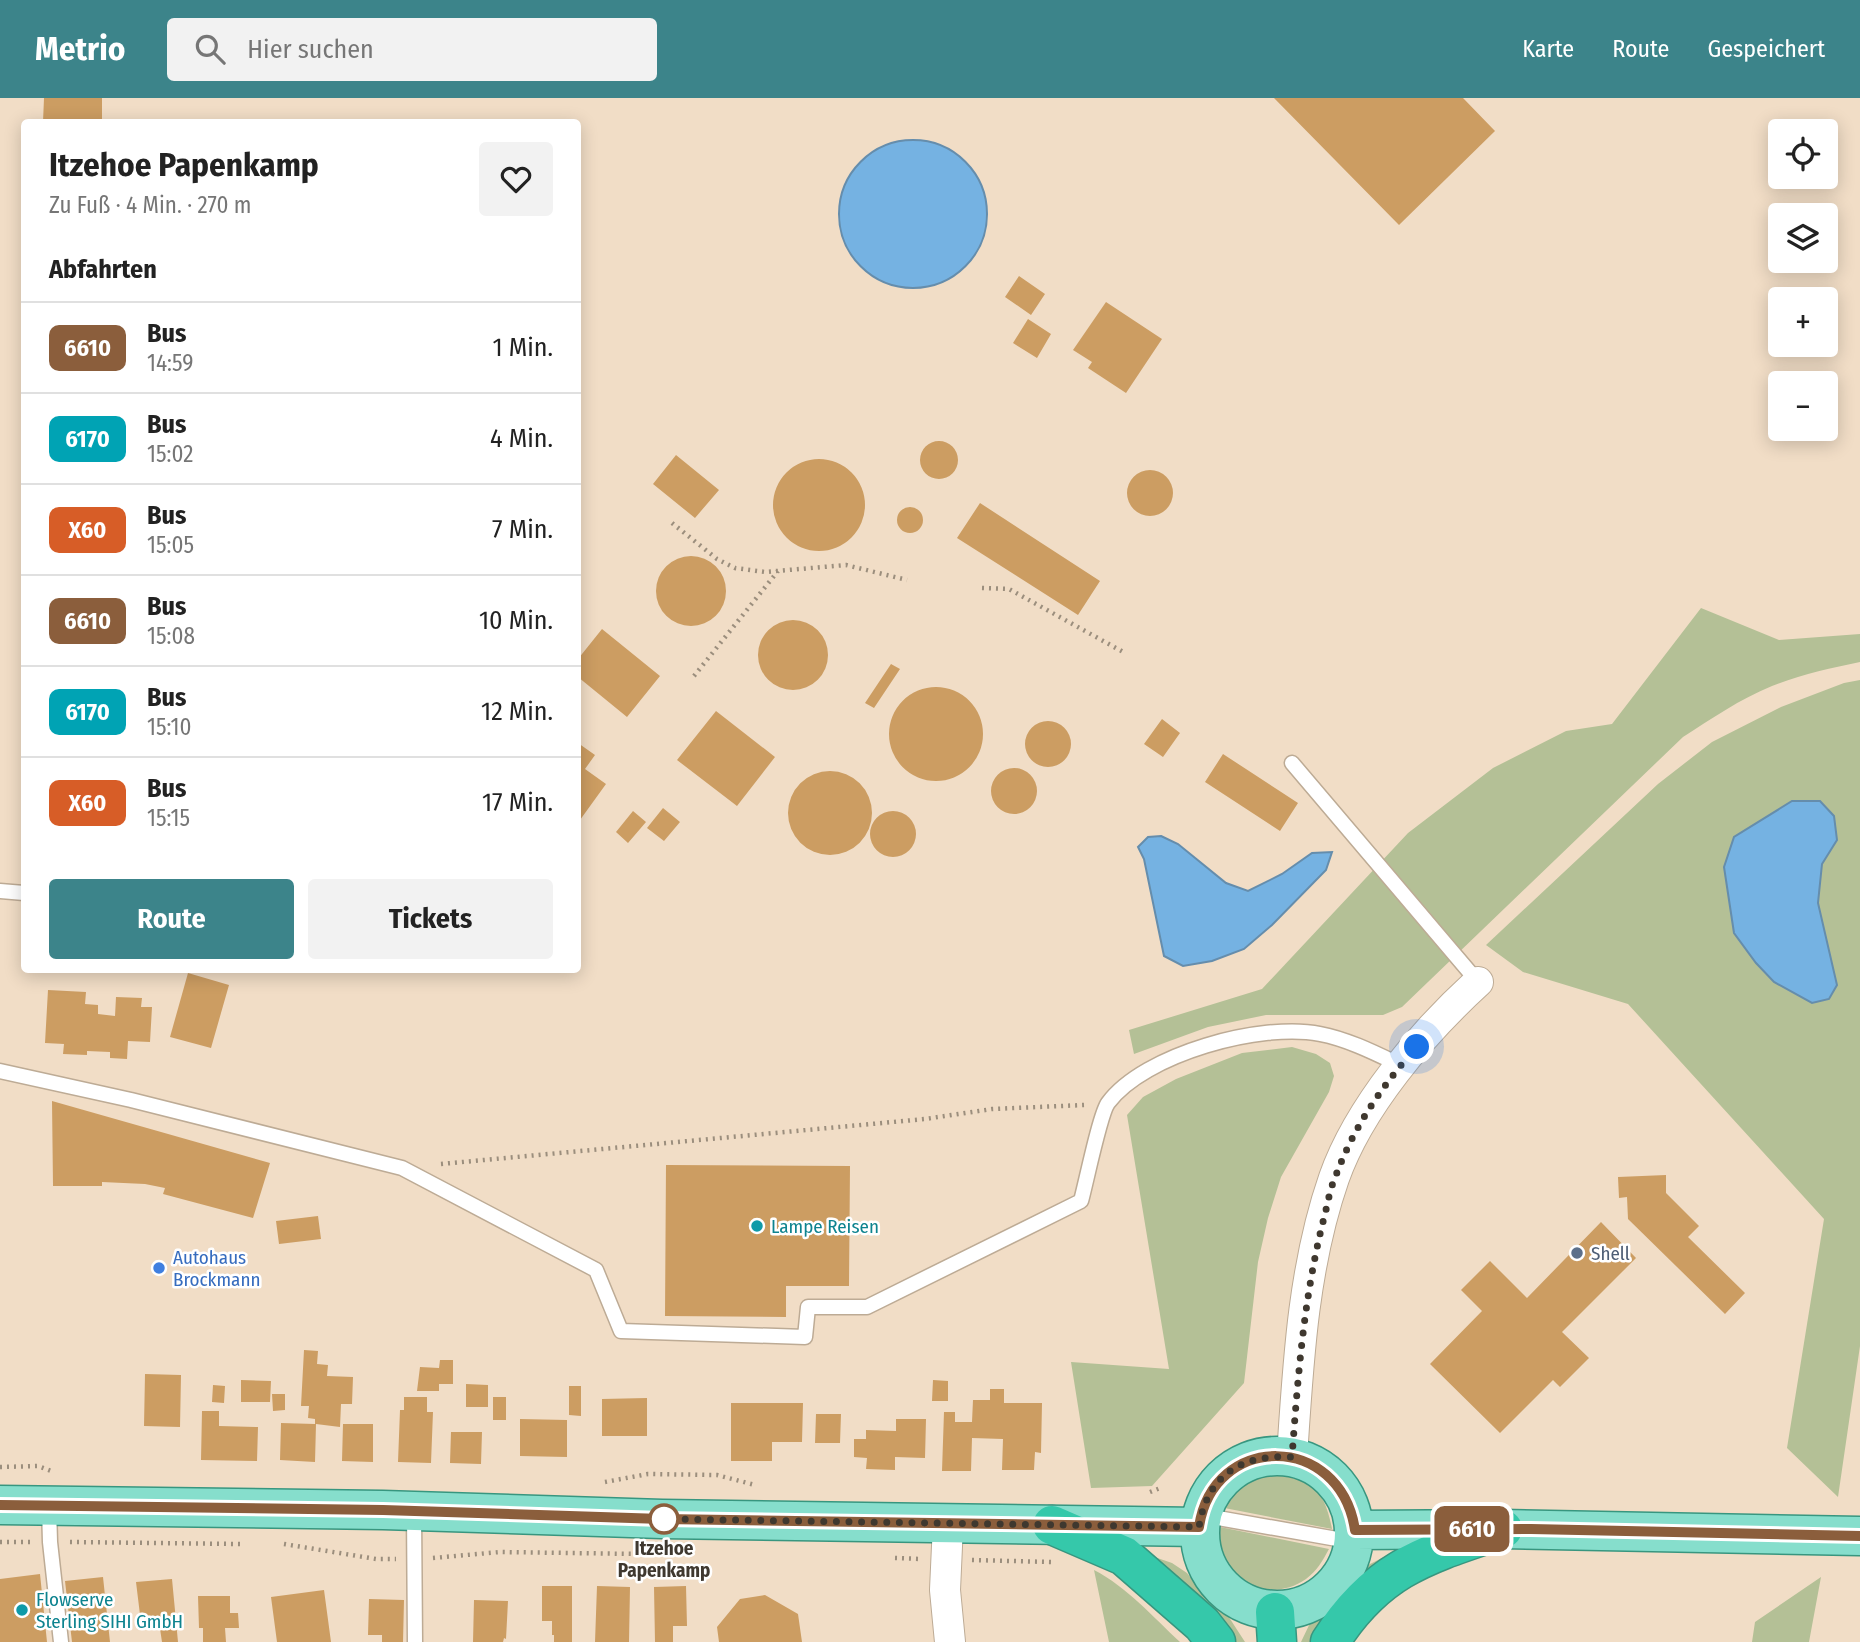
<!DOCTYPE html>
<html lang="de">
<meta charset="utf-8">
<style>
:root{--surface:#fff;--page:#f2f2f2;--text:#222;--muted:#767676;--line:#e0e0e0;--accent:#3c848a}
body{margin:0;font-family:"Fira Sans Condensed",sans-serif;background:var(--page);color:var(--text);height:100vh;display:flex;flex-direction:column;font-size:26px;white-space:nowrap}
*{box-sizing:border-box;margin:0}
p{font-size:23px;color:var(--muted)}
.icon{flex:none;width:38px;height:38px;fill:none;stroke:currentColor;stroke-width:2;stroke-linecap:round;stroke-linejoin:round}
.map{position:relative;flex:1;overflow:hidden}
.details{position:absolute;left:21px;top:21px;width:560px;height:854px;display:flex;flex-direction:column;background:var(--surface);border-radius:7px;box-shadow:0 4px 18px #0003}
.details>*{flex:none}
.badge{padding:0 14px;border-radius:10px;font-size:24px;line-height:46px}
.controls{position:absolute;left:1768px;top:21px;display:grid;gap:14px}
.controls a{display:grid;place-items:center;width:70px;height:70px;border-radius:7px;background:var(--surface);box-shadow:0 4px 18px #0003;font-size:35px}
.you{position:absolute;width:35px;height:35px;margin:-18px;border:5px solid #fff;border-radius:50%;background:#1a73e8;box-shadow:0 0 0 10px #1a73e833}
.map>.badge{position:absolute;translate:-50% -50%;box-shadow:0 0 0 4px #fff}
h2{padding:0 28px;font-size:26px;line-height:63px}
.round{display:grid;place-items:center;flex:none;width:74px;height:74px;border-radius:7px;background:var(--page)}
.summary{display:flex;align-items:center;justify-content:space-between;height:119px;padding:0 28px}
h1{font-size:33px;font-weight:700;line-height:52px}
.cta{display:flex;gap:14px;margin-top:auto;padding:14px 28px}
.cta a{flex:1;height:80px;border-radius:7px;background:var(--accent);color:#fff;font-size:28px;font-weight:700;line-height:80px;text-align:center}
.cta a+a{background:var(--page);color:var(--text)}
ul{padding:0;list-style:none}
li{display:flex;align-items:center;gap:21px;height:91px;padding:0 28px;border-top:2px solid var(--line)}
li div{flex:1}
li b{display:block;font-size:26px}
li em{font-style:normal}
li .badge{min-width:77px;font-weight:700;text-align:center}
header{display:flex;align-items:center;gap:42px;box-sizing:border-box;height:98px;padding:0 35px;background:var(--accent);color:#fff}
header strong{font-size:33px}
nav{display:flex;gap:38px;margin-inline-start:auto;font-size:24px}
.search{width:490px;height:63px;background:var(--page);display:flex;align-items:center;gap:18px;box-sizing:border-box;padding:0 24px;border-radius:7px;color:var(--muted);font-size:26px}
.map>svg:first-child{display:block}
.green{fill:#b4c096;fill-rule:evenodd}
.water{fill:#75b2e2;stroke:#658dac;stroke-width:2}
.building{fill:#cc9d62}
.lines{fill:none;stroke-linecap:round;stroke-linejoin:round}
.service-casing{stroke:#bdab95;stroke-width:17}
.minor-casing{stroke:#bdab95;stroke-width:32}
.primary-casing{stroke:#38967f;stroke-width:41}
.motorway-casing{stroke:#38967f;stroke-width:41}
.path{stroke:#9b8e7d;stroke-width:4.5;stroke-dasharray:2 5;stroke-linecap:butt}
.service{stroke:#fff;stroke-width:14}
.minor{stroke:#fff;stroke-width:30}
.primary{stroke:#86decc;stroke-width:38}
.motorway{stroke:#35c8aa;stroke-width:38}
.line-casing{stroke:#fff;stroke-width:16}
.line{stroke:#8b5e3c;stroke-width:10}
.walk{stroke:#3f382f;stroke-width:7;stroke-dasharray:0 12.6}
.culture-dot{fill:#0f9aa8;stroke:#fff;stroke-width:2.5}
.service-dot{fill:#5c6f8a;stroke:#fff;stroke-width:2.5}
.shop-dot{fill:#3f7fe0;stroke:#fff;stroke-width:2.5}
.stop-dot{fill:#fff;stroke:#8b5e3c;stroke-width:3.5}
.labels{text-anchor:middle;dominant-baseline:central;stroke-width:5;stroke-linejoin:round;paint-order:stroke}
.culture-label{font-size:19px;fill:#0d838f;stroke:#fff;text-anchor:start}
.service-label{font-size:19px;fill:#4e5e75;stroke:#fff;text-anchor:start}
.shop-label{font-size:19px;fill:#366cbe;stroke:#fff;text-anchor:start}
.stop-label{font-size:19px;font-weight:bold;fill:#3f382f;stroke:#fff}
</style>
<header>
<strong>Metrio</strong>
<div class="search"><svg class="icon" aria-label="search" viewBox="0 0 24 24"><circle cx="10" cy="10" r="6"/><path d="M15 15l6 6"/></svg>Hier suchen</div>
<nav><a>Karte</a><a>Route</a><a>Gespeichert</a></nav>
</header>
<div class="map">
<svg width="1860" height="1544" viewBox="0 0 1860 1544">
<rect width="100%" height="100%" fill="#f1ddc6"/>
<!-- green -->
<path class="green" d="M1701,510L1779,542L1860,536V564C1830,570 1800,577 1772,588C1740,601 1711,621 1683,639L1402,909L1383,917H1266L1208,929L1134,956L1129,932L1262,891L1408,735L1493,670L1566,633L1612,626Z
M1860,582V1248L1838,1399L1787,1350L1824,1121L1628,906L1523,874L1486,847L1658,686L1712,644L1781,609L1844,585ZM1820,703L1837,742L1822,766L1818,805Z
M1292,949L1316,956L1330,965L1334,978L1329,994L1281,1079L1268,1120L1258,1164L1244,1285L1152,1388L1091,1390L1071,1264L1169,1271L1127,1017L1143,999L1176,981L1242,955Z
M1265,1369C1306,1373 1325,1390 1332,1431L1214,1408C1229,1384 1237,1377 1265,1369Z
M1210,1427L1329,1451C1323,1462 1317,1473 1306,1481C1278,1501 1237,1492 1219,1464C1211,1453 1210,1440 1210,1427Z
M1134,1452L1172,1465L1187,1475L1206,1500L1223,1510L1245,1544H1232Z
M1392,1455L1318,1544H1301L1312,1521L1330,1508L1368,1467Z
M1094,1472C1127,1489 1153,1519 1180,1544H1109Z
M1821,1479L1809,1544H1752L1755,1524Z"/>
<!-- water -->
<path class="water" d="M839 116a74 74 0 1 1 148 0a74 74 0 1 1-148 0Z
M1792,703H1820L1834,718L1837,742L1822,766L1818,805L1837,887L1829,901L1812,905L1774,884L1756,865L1734,835L1724,769L1734,739Z
M1161,738L1178,746L1226,785L1248,793L1282,776L1312,755L1332,754L1326,772L1272,827L1244,851L1212,863L1183,868L1164,858L1144,761L1138,749L1148,739Z"/>
<!-- building -->
<path class="building" d="M44,0H102V24H43Z
M1274,0H1463L1495,33L1399,127Z
M1019,178L1045,196L1031,217L1005,199Z
M1106,204L1162,241L1126,295L1088,270L1092,264L1073,252Z
M1028,221L1051,236L1037,260L1013,245Z
M920 362a19 19 0 1 1 38 0a19 19 0 1 1-38 0Z
M676,357L719,392L695,420L653,386Z
M773 407a46 46 0 1 1 92 0a46 46 0 1 1-92 0Z
M1127 395a23 23 0 1 1 46 0a23 23 0 1 1-46 0Z
M980,405L1100,483L1078,517L957,440Z
M897 422a13 13 0 1 1 26 0a13 13 0 1 1-26 0Z
M656 493a35 35 0 1 1 70 0a35 35 0 1 1-70 0Z
M758 557a35 35 0 1 1 70 0a35 35 0 1 1-70 0Z
M602,531L660,578L627,619L578,579V561Z
M891,566L900,571L874,610L865,605Z
M889 636a47 47 0 1 1 94 0a47 47 0 1 1-94 0Z
M716,613L775,659L737,708L677,662Z
M1162,621L1180,635L1163,659L1144,646Z
M1025 646a23 23 0 1 1 46 0a23 23 0 1 1-46 0Z
M578,645L595,657L585,671L606,686L580,722L578,721Z
M1223,656L1298,705L1280,733L1205,684Z
M991 693a23 23 0 1 1 46 0a23 23 0 1 1-46 0Z
M788 715a42 42 0 1 1 84 0a42 42 0 1 1-84 0Z
M663,710L680,724L664,743L647,730Z
M633,713L646,724L628,745L616,734Z
M870 736a23 23 0 1 1 46 0a23 23 0 1 1-46 0Z
M188,875L229,887L211,950L170,939Z
M48,892L86,894L85,906L98,907V916L115,918L116,899L142,900L141,909H152L150,944L128,943L127,961L110,960V954L87,953V957L63,956L64,946L45,945Z
M52,1003L270,1065L253,1120L163,1096L165,1090L145,1086L102,1084V1088H53Z
M666,1067L850,1068L849,1188H786V1219L665,1218Z
M1666,1077V1095L1699,1128L1688,1139L1745,1195L1725,1216L1628,1121L1627,1099L1619,1100L1618,1079Z
M318,1118L321,1141L279,1146L276,1123Z
M1601,1124L1636,1160L1562,1234L1589,1260L1560,1289L1553,1282L1500,1335L1430,1266L1482,1213L1461,1192L1490,1163L1527,1200Z
M304,1252L318,1253L317,1266L328,1267L327,1278L353,1279L352,1306H341L340,1329L316,1326L315,1364L280,1362L281,1325L315,1326V1321L308,1320L309,1308H301Z
M440,1262H453V1286H439V1293H417L420,1269L439,1270Z
M145,1276L181,1277L180,1329L144,1328Z
M241,1282L271,1283L270,1304H241Z
M933,1282L948,1283V1303H932Z
M466,1286L488,1287V1309H466Z
M213,1287L225,1288L224,1305L212,1304Z
M569,1288H581V1318L569,1317Z
M990,1291H1004V1305H1042L1041,1355L1035,1354L1034,1372H1002L1003,1341L972,1340L971,1373H942L944,1314H955V1324H972L973,1302H990Z
M272,1296H285V1312L273,1313Z
M404,1299H427V1314H433L431,1365L398,1364L400,1312H404Z
M493,1299H506V1322H493Z
M647,1300V1338H602V1301Z
M731,1305H803L802,1344H772V1363H731Z
M202,1313H219V1328L258,1329L257,1363L201,1362Z
M816,1316H841L840,1345H815Z
M520,1321L567,1322V1359L520,1358Z
M896,1321H926L925,1360L895,1359V1372L866,1371L867,1360L854,1359V1341H866V1332L896,1333Z
M343,1326H373V1364L342,1363Z
M451,1334H482L481,1366L450,1365Z
M40,1476L47,1544H0V1481Z
M103,1479L110,1544H72L65,1483Z
M172,1481L178,1544H162L159,1524L141,1525L136,1484Z
M542,1488H572V1544H554V1537H552V1523H542Z
M597,1488L630,1489L629,1544H595Z
M686,1488L687,1528H673V1544H655L654,1489Z
M324,1492L331,1544H277L271,1499Z
M765,1497L798,1516L802,1544H719L717,1529L740,1501Z
M198,1498H230V1515H238L239,1530H225L226,1544H203V1530H199Z
M369,1501L404,1502L403,1544H382V1537H368Z
M474,1502L508,1503L506,1541L504,1540L503,1544H473Z"/>
<g class="lines">
<!-- service casing -->
<g class="service-casing">
<path id="service" d="M1292,665L1478,884
M0,793L24,795
M0,973L131,1002L402,1070L596,1172L621,1233L805,1239L808,1209H867L1081,1103C1086,1085 1100,1016 1108,1005C1144,956 1262,924 1320,936C1347,941 1375,955 1400,967
M49,1409L50,1444L61,1544
M414,1415L415,1544
M1201,1417L1354,1444"/>
</g>
<!-- minor casing -->
<g class="minor-casing">
<path id="minor" d="M1292,1359C1298,1266 1303,1169 1334,1080C1359,1009 1422,935 1478,884
M948,1426L945,1492L950,1544"/>
</g>
<!-- primary casing -->
<g class="primary-casing">
<path id="primary" d="M1200 1435a77 77 0 1 1 154 0a77 77 0 1 1-154 0Z
M0,1407L383,1412L662,1421L1199,1429
M1355,1432L1503,1431L1860,1438"/>
</g>
<!-- motorway casing -->
<g class="motorway-casing">
<path id="motorway" d="M1052,1427L1124,1458L1202,1526L1216,1544
M1275,1514L1277,1544
M1330,1544C1377,1470 1425,1457 1503,1431"/>
</g>
<!-- path -->
<path class="path" d="M672,425L717,461L735,470L765,474L846,467L907,482
M982,490L1009,491L1125,555
M694,578L778,473
M441,1066L925,1021L992,1011L1084,1007
M0,1369L38,1368L51,1373
M605,1384L648,1376L717,1377L755,1387
M1150,1394L1163,1389
M0,1444H30
M70,1444L240,1446
M284,1446L376,1461H396
M433,1460L500,1454L641,1456
M895,1460L921,1461
M972,1462L1051,1464"/>
<!-- service -->
<use href="#service" class="service"/>
<!-- minor -->
<use href="#minor" class="minor"/>
<!-- primary -->
<use href="#primary" class="primary"/>
<!-- motorway -->
<use href="#motorway" class="motorway"/>
</g>
<g class="lines">
<!-- line casing -->
<g class="line-casing">
<path id="line" d="M0,1407L383,1412L662,1421L1199,1429C1213,1334 1340,1334 1355,1432L1531,1431L1860,1438"/>
</g>
<!-- line -->
<use href="#line" class="line"/>
<!-- walk -->
<path class="walk" d="M664,1421H662L1199,1429C1207,1377 1242,1356 1292,1359C1298,1277 1304,1196 1325,1116C1328,1104 1330,1091 1335,1080C1352,1032 1382,987 1417,949"/>
</g>
<!-- markers -->
<g class="culture-dot">
<circle cx="757" cy="1128" r="7"/>
<circle cx="22" cy="1512" r="7"/>
</g>
<circle class="service-dot" cx="1577" cy="1155" r="7"/>
<circle class="shop-dot" cx="159" cy="1170" r="7"/>
<circle class="stop-dot" cx="664" cy="1421" r="14"/>
<g class="labels">
<!-- culture labels -->
<g class="culture-label">
<text x="771" y="1128">Lampe Reisen</text>
<text x="36" y="1501">Flowserve<tspan x="36" dy="22">Sterling SIHI GmbH</tspan></text>
</g>
<!-- service labels -->
<g class="service-label">
<text x="1591" y="1155">Shell</text>
</g>
<!-- shop labels -->
<g class="shop-label">
<text x="173" y="1159">Autohaus<tspan x="173" dy="22">Brockmann</tspan></text>
</g>
<!-- stop labels -->
<g class="stop-label">
<text x="664" y="1450">Itzehoe<tspan x="664" dy="22">Papenkamp</tspan></text>
</g>
</g>
</svg>
<div class="controls">
<a><svg class="icon" aria-label="locate" viewBox="0 0 24 24"><circle cx="12" cy="12" r="6"/><path d="M12 2v4M12 18v4M2 12h4M18 12h4"/></svg></a>
<a><svg class="icon" aria-label="layers" viewBox="0 0 24 24"><path d="M12 4l9 5-9 5-9-5zM3 14l9 5 9-5"/></svg></a>
<a>+</a>
<a>−</a>
</div>
<div class="you" style="left:1417px;top:949px"></div>
<b class="badge" style="left:1472px;top:1431px;background:#8b5e3c;color:#fff">6610</b>
<section class="details">
<div class="summary"><div><h1>Itzehoe Papenkamp</h1><p>Zu Fuß · 4 Min. · 270 m</p></div><a class="round"><svg class="icon" aria-label="heart" viewBox="0 0 24 24"><path d="M12 20l-8-8c-3-5 5-10 8-4 3-6 11-1 8 4z"/></svg></a></div>
<h2>Abfahrten</h2>
<ul>
<li><span class="badge" style="background:#8b5e3c;color:#fff">6610</span><div><b>Bus</b><p>14:59</p></div><em>1 Min.</em></li>
<li><span class="badge" style="background:#00a3b4;color:#fff">6170</span><div><b>Bus</b><p>15:02</p></div><em>4 Min.</em></li>
<li><span class="badge" style="background:#d75d27;color:#fff">X60</span><div><b>Bus</b><p>15:05</p></div><em>7 Min.</em></li>
<li><span class="badge" style="background:#8b5e3c;color:#fff">6610</span><div><b>Bus</b><p>15:08</p></div><em>10 Min.</em></li>
<li><span class="badge" style="background:#00a3b4;color:#fff">6170</span><div><b>Bus</b><p>15:10</p></div><em>12 Min.</em></li>
<li><span class="badge" style="background:#d75d27;color:#fff">X60</span><div><b>Bus</b><p>15:15</p></div><em>17 Min.</em></li>
</ul>
<div class="cta"><a>Route</a><a>Tickets</a></div>
</section>
</div>
